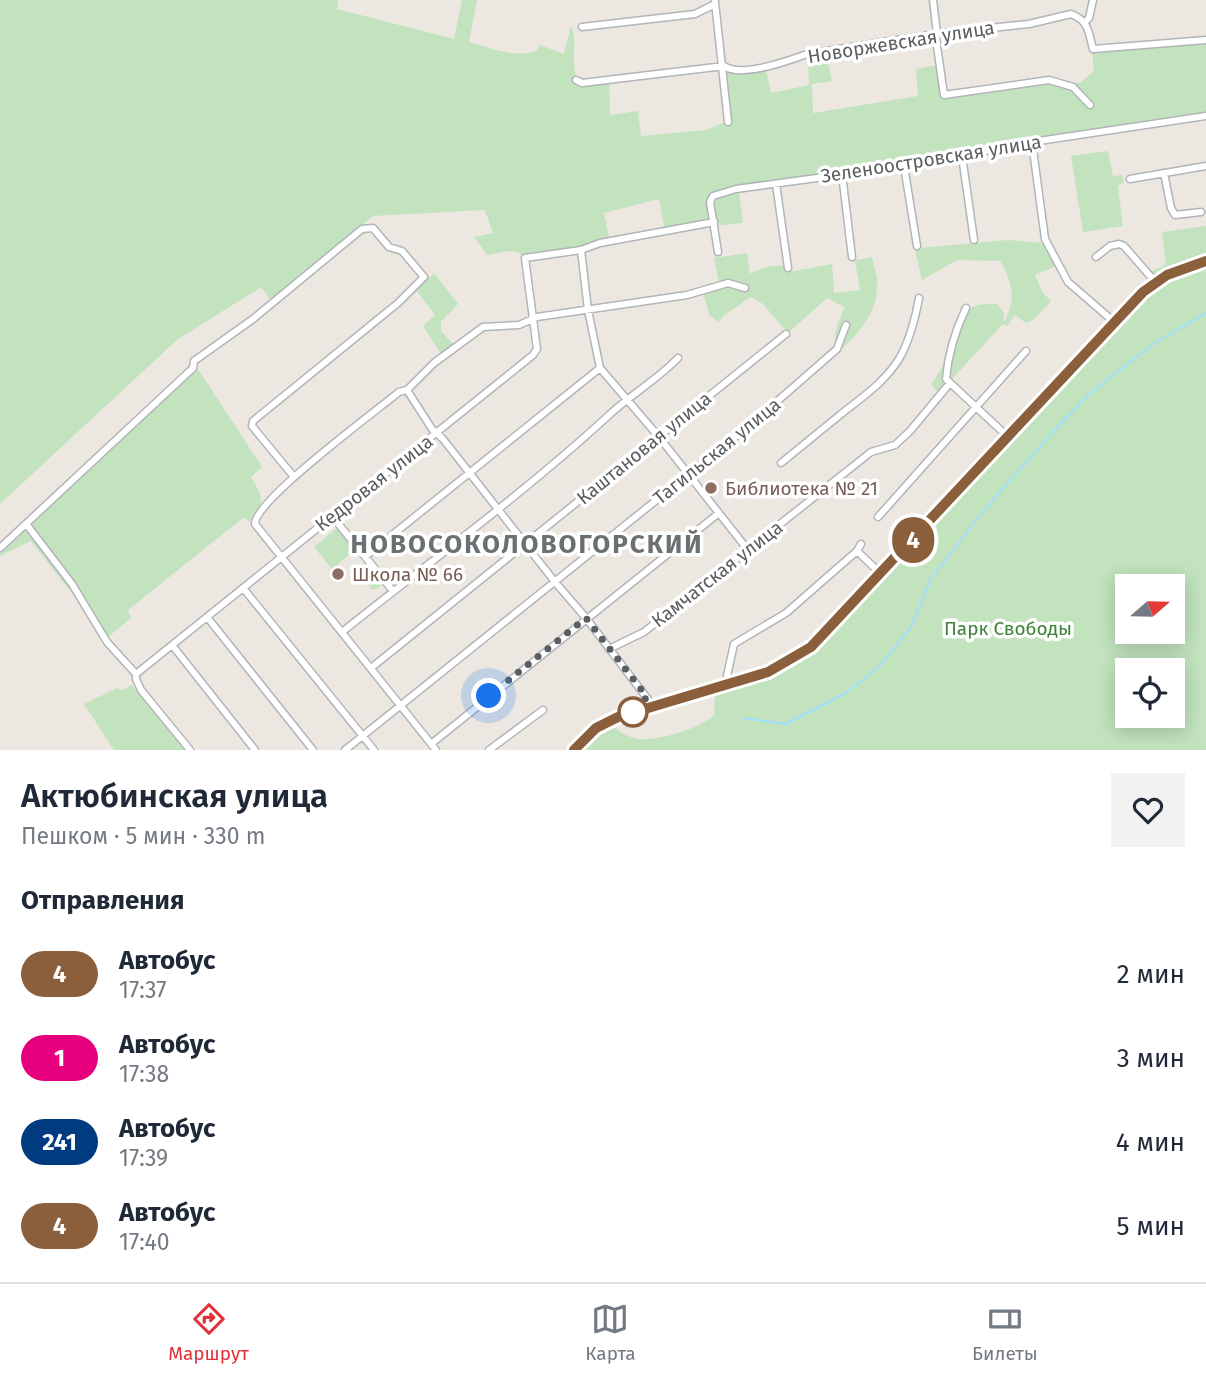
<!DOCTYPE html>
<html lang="ru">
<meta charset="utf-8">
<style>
:root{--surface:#fff;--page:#f2f2f3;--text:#1f2937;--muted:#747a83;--line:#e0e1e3;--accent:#e23138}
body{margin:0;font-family:"Fira Sans",sans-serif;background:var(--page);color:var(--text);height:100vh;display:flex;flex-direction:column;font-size:26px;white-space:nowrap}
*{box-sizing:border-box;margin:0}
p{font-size:23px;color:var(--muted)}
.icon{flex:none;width:38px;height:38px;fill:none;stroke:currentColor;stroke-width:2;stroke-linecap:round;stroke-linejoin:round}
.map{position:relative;height:750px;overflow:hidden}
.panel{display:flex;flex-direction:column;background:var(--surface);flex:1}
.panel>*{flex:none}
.badge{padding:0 14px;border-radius:23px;font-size:24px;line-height:46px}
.needle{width:46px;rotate:70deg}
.buttons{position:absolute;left:1115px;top:574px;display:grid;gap:14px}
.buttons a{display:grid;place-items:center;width:70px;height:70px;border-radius:0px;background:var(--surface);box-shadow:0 4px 18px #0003;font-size:35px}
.you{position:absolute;width:35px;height:35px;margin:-18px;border:5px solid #fff;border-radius:50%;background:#1a73e8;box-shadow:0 0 0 10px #1a73e833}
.map>.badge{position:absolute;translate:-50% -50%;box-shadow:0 0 0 4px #fff}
h2{padding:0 21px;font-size:26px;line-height:63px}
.round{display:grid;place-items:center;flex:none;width:74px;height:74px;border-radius:0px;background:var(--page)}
.summary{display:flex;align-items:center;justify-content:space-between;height:119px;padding:0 21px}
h1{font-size:33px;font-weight:600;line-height:52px}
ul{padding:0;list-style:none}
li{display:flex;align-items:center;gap:21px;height:84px;padding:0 21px}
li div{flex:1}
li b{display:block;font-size:26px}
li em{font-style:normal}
li .badge{min-width:77px;font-weight:700;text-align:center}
.dock{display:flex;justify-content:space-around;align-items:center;height:98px;border-top:2px solid var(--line);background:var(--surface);font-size:19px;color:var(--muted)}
.dock a{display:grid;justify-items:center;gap:4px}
.dock .active{color:var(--accent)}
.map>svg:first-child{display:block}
.green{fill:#c2e3be;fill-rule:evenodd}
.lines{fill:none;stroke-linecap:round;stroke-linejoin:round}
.stream{stroke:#a1dffc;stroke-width:2}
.minor-casing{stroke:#b2b5b8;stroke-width:9}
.major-casing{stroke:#ecb25a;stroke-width:10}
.minor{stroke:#fff;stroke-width:6}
.major{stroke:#fce4a6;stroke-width:7}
.line-casing{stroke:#fff;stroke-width:16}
.line{stroke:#8b5e3c;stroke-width:10}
.walk{stroke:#5a5e62;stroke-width:7;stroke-dasharray:0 12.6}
.education-dot{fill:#8d6e63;stroke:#fff;stroke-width:2.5}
.stop-dot{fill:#fff;stroke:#8b5e3c;stroke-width:3.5}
.labels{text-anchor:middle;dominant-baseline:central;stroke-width:7;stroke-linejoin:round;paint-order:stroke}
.street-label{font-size:19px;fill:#5a5e62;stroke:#fff}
.education-label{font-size:19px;fill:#785e54;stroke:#fff;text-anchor:start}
.park-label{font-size:19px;fill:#3d8337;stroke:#fff}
.district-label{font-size:26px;font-weight:bold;letter-spacing:2px;fill:#6b7073;stroke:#fff}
</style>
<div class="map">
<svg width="1206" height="750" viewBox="0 0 1206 750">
<rect width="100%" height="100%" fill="#ece8e1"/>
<!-- green -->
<path class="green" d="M0,0H338L337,9L454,39L462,0H477L469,42C490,48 515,58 536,51L540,45L564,54L571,26C579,41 569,63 578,81H609L610,115L638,111L641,136L707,130L725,122L723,71L728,72L766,69L771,93L809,85L808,56L826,54L832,81L812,84L813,113L918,96L916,69L938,65L945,98L1049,81L1080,83L1094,71L1092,51L1206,42V112L1032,139L903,165L743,186L739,192L743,223L665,231L659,199L604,213L610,241L583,250L522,257L520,253L509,251L487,255L474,237L493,233L485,210L373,216L332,249L272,302L261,287L178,339L0,504Z
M1108,151L1113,176L1122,175L1124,183L1118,186L1123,226L1083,232L1071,156Z
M1206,226V258L1178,266L1157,278L1151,272L1166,264L1162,232Z
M1008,240L1044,243L1056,266L1035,275L1043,293L1051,301L1034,319L1026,323L1015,315L1007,326L1003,324L939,393L931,385L944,364L949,362C953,346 956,320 969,309C977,303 988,304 997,304L1004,313V323C1016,300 1013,283 1000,261L957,260L922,280L915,250L918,248Z
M747,253L750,274L765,267L785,265L787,270L794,271L832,264L834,293L860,290L855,260L872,257C874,267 879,279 877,290C875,315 858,334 841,350L836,347C833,333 839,320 845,307L827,298L788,333L763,304L751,297L723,316L719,322L710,316L703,293L719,283L714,258Z
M1206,264V750H577L585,739L608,723C617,730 627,737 638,739C658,741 700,729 714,715L715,693L769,675L816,651L918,543L1027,418L1144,294L1169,278ZM1127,586H1172V632H1127ZM1127,670H1172V716H1127Z
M434,273L458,304L441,322V331L455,346L442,355L423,326L435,315L416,290Z
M198,369L262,467L251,477C264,500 266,500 249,522L244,517L128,610L131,618L107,638L73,582L33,529L32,523Z
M337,528L355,550L332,569L314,547Z
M25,531H29L71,585L88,614L31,541L0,556V551Z
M368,571L372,572L381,582L380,586L377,589H372L364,578V574Z
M132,685L186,750H114L84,704L117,688L122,690Z"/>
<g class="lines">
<!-- stream -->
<path class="stream" d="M742,718L786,724L844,694L878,668L911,627L931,579L980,515L1051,434L1088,395L1153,344L1206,313"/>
<!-- minor casing -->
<g class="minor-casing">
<path id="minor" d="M933,0L937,34L936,39L944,95L1049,80L1073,87L1090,105
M715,2L728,122
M1085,22L1089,18L1093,0
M582,27L695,14L715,4
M576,80L582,83L724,66C741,78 788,61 807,54L942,33L1029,24L1071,14C1089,21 1088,31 1093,49L1206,40
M1032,142L1045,239L1068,282L1113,321
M962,156L974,240
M904,166L917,246
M1164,173L1171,208L1175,215L1201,212
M842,174L852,257
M1130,179L1206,166
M776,184L788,268
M581,250L588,310L600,368L659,437L748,550
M718,252L710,202L713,196L736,189L904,166L1032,142L1206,116
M1096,257L1110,246L1119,244L1124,246L1151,277L1158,281
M966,308C955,331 948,354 946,379L1007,436
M407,390L432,429L443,439L555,582L586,618L653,706
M781,463C801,447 820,431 840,415C861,398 884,383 899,359C910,340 915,320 919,298
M332,516L393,591
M878,517L1026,351
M27,525L72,584L107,642L136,674
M0,548L193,368L194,361L253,319L362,229L373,228L389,247L402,251L424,277L398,303L253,421L252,426L294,477
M857,551L881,574
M366,556L600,368
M243,588L374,750
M207,617L313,750
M342,632C431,561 524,493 608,416C630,395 657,380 678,358
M172,645L255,750
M609,649L644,632L871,452L895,445L910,431L950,383
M371,668L786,334
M136,674L533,355L537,349L525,258L581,250L600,243L709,223L714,221
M136,674V679L141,690L190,750
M725,685L734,644L786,613L857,551L861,544
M431,744L719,513
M345,750L750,425L837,349L846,325
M436,750L255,524C254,501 376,411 399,392L407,390L434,363L483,327L519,325L537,317L687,295L728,283L745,288
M489,750L543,710"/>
</g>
<!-- major casing -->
<g class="major-casing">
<path id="major" d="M574,750L596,728L618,717C686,695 769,684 825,635L1037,403L1143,292L1167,275L1206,261"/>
</g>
<!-- minor -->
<use href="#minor" class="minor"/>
<!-- major -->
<use href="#major" class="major"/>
</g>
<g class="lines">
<!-- line casing -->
<g class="line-casing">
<path id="line" d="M574,750L596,728L618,717L768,672L811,647L1143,292L1167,275L1206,261"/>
</g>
<!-- line -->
<use href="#line" class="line"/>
<!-- walk -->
<path class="walk" d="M489,696L586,618L647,697L633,712"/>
</g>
<!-- markers -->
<g class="education-dot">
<circle cx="711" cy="488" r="7"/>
<circle cx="338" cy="574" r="7"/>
</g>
<circle class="stop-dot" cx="633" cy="712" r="14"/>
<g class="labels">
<!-- street labels -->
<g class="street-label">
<text transform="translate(901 42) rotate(-9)">Новоржевская улица</text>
<text transform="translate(931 159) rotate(-9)">Зеленоостровская улица</text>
<text transform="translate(644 448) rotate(-39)">Каштановая улица</text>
<text transform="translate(717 451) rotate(-39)">Тагильская улица</text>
<text transform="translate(374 483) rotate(-38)">Кедровая улица</text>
<text transform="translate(717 574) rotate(-38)">Камчатская улица</text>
</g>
<!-- education labels -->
<g class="education-label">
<text x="725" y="488">Библиотека № 21</text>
<text x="352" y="574">Школа № 66</text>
</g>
<!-- park labels -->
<g class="park-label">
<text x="1008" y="628">Парк Свободы</text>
</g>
<!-- district labels -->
<g class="district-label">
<text x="527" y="544">НОВОСОКОЛОВОГОРСКИЙ</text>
</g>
</g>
</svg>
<div class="buttons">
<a><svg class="needle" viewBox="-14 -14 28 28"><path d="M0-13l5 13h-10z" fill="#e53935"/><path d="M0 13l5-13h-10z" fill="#747a83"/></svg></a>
<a><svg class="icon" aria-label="locate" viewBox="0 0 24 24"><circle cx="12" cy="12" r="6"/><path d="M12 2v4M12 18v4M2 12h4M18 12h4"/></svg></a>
</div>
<div class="you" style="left:489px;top:696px"></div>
<b class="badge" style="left:913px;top:540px;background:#8b5e3c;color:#fff">4</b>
</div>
<section class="panel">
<div class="summary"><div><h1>Актюбинская улица</h1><p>Пешком · 5 мин · 330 m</p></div><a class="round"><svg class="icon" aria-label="heart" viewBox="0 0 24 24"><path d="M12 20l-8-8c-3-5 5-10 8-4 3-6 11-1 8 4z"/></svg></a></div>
<h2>Отправления</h2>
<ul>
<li><span class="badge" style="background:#8b5e3c;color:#fff">4</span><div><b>Автобус</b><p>17:37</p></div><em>2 мин</em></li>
<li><span class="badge" style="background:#e6007e;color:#fff">1</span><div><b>Автобус</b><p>17:38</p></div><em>3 мин</em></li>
<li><span class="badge" style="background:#003b80;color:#fff">241</span><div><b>Автобус</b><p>17:39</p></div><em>4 мин</em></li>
<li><span class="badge" style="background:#8b5e3c;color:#fff">4</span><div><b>Автобус</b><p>17:40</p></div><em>5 мин</em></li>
</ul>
</section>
<nav class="dock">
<a class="active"><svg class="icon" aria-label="directions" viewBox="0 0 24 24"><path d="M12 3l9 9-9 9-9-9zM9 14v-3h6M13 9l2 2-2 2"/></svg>Маршрут</a>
<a><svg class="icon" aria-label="map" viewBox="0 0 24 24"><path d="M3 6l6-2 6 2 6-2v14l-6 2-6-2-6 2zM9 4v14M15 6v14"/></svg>Карта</a>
<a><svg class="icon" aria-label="tickets" viewBox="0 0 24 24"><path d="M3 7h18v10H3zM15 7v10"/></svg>Билеты</a>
</nav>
